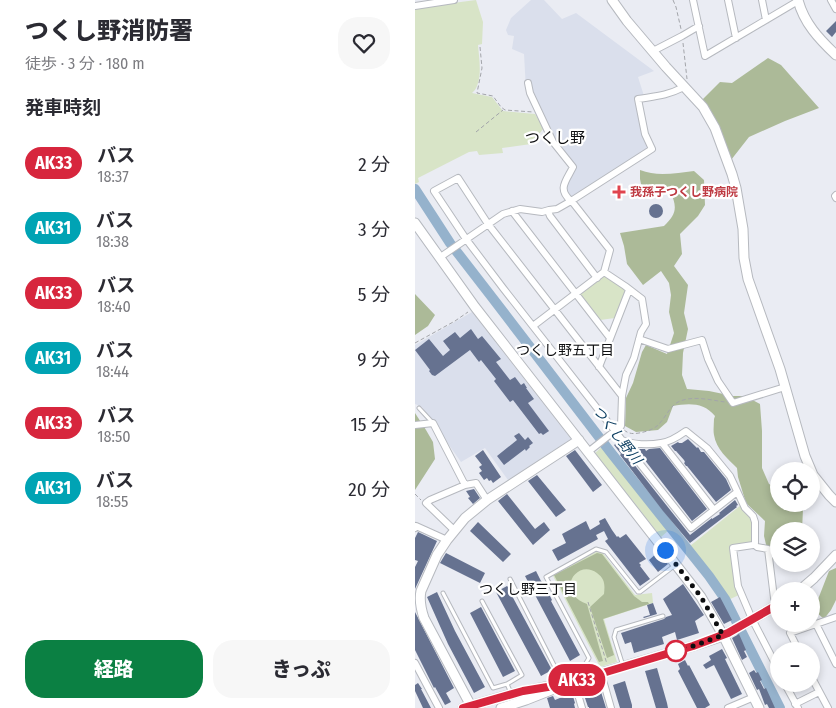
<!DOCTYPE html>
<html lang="ja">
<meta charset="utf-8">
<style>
:root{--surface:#fff;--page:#f7f7f7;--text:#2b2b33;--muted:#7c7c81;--accent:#0b8043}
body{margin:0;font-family:"Fira Sans Condensed","Noto Sans JP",sans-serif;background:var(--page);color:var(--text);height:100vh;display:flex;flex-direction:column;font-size:19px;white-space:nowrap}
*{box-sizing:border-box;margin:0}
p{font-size:16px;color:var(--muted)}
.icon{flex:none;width:28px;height:28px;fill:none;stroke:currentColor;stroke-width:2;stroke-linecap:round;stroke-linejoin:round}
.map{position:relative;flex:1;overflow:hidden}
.panel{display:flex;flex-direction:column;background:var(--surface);width:415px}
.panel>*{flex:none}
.badge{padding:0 10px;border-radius:16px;font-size:18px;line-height:32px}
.fabs{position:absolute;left:355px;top:462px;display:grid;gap:10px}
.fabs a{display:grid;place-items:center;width:50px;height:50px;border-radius:50%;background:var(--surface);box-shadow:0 2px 8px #0003;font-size:25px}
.you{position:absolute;width:25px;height:25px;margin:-12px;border:4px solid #fff;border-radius:50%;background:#1a73e8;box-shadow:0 0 0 8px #1a73e833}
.map>.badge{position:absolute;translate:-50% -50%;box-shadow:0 0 0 2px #fff}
h2{padding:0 25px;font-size:19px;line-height:45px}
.round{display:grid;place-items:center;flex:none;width:52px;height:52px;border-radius:20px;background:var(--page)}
.summary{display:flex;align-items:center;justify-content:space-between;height:85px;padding:0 25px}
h1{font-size:24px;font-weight:800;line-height:38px}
.cta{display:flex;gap:10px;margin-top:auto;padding:10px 25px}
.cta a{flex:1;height:58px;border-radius:20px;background:var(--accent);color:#fff;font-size:20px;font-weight:800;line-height:58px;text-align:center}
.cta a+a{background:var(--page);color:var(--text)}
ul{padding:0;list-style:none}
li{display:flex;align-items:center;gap:15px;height:65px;padding:0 25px}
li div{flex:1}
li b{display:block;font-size:19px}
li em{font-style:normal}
li .badge{min-width:55px;font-weight:700;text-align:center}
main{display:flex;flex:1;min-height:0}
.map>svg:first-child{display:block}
.built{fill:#dadfec}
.green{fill:#d8e4c7}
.forest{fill:#acba98}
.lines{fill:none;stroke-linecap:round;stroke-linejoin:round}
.river{stroke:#95b2cc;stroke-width:10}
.building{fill:#667290}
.lane-casing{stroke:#b6b9bf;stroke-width:5}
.street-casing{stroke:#b6b9bf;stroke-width:8}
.secondary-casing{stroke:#b6b9bf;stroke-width:11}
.path{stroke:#a3a5aa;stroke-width:1;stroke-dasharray:4 2.5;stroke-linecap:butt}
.lane{stroke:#fff;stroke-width:3}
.street{stroke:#fff;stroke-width:6}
.secondary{stroke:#fff;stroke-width:9}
.line-casing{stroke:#fff;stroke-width:11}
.line{stroke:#d7263d;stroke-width:8}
.walk{stroke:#0d0e10;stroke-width:5;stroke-dasharray:0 9}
.health-dot{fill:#e0444e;stroke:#fff;stroke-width:2}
.stop-dot{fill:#fff;stroke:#d7263d;stroke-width:2.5}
.labels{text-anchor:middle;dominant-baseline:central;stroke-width:4.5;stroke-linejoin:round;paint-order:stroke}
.health-label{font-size:12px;font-weight:bold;fill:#be3a42;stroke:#fff;text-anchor:start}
.neighbourhood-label{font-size:14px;fill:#0d0e10;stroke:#fff}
.water-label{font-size:14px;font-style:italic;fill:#0c3e61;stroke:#fff}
.quarter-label{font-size:15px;fill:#0d0e10;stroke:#fff}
</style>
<main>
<section class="panel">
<div class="summary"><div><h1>つくし野消防署</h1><p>徒歩 · 3 分 · 180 m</p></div><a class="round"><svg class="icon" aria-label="heart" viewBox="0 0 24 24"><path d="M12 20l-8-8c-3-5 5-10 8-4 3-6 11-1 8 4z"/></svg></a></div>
<h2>発車時刻</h2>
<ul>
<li><span class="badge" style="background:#d7263d;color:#fff">AK33</span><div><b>バス</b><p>18:37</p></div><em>2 分</em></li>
<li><span class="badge" style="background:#00a3b4;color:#fff">AK31</span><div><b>バス</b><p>18:38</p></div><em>3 分</em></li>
<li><span class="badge" style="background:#d7263d;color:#fff">AK33</span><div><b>バス</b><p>18:40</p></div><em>5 分</em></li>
<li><span class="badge" style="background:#00a3b4;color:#fff">AK31</span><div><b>バス</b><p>18:44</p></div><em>9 分</em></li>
<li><span class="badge" style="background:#d7263d;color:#fff">AK33</span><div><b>バス</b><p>18:50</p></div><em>15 分</em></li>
<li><span class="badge" style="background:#00a3b4;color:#fff">AK31</span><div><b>バス</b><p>18:55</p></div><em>20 分</em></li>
</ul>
<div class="cta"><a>経路</a><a>きっぷ</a></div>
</section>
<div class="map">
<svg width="421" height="708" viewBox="0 0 421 708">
<rect width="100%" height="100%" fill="#eaecf3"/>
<!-- built -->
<path class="built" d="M116,0H129L147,19L161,13L239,71L223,77L229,96L221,98L229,139L233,148L155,198L150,191L160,166L142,143L111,90L109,54L97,49L99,36L93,35L91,30L96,18Z
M57,312L156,439L93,480L70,448L46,462L7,407L0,404V345Z"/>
<!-- green -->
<path class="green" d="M61,0L68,22L67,44L63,45C64,57 67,74 62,86C61,89 59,91 57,93L77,97L88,111L120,114L129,128L116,144L87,148L88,153L64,155L62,151L54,152L3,178L4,182L0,184V8Z
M186,276H190L209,288L210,291L200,318L185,320L165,295L166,292Z
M188,446L254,530L246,537L180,453Z
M326,505L337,519L338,541L336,543L315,546L317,564L324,595L313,600L292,567L275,546Z
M181,552H187L220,595L237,593L238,603L189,619L202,662L185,667L137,574Z"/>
<!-- forest -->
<path class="forest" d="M353,58L366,65L404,108L370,121L334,137L316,160L287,100L305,82L317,83Z
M225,170C242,177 261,173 279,171L289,180L290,205L283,216L265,234L267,254L259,266L273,285L269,313L273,329L268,353L267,375L272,389L294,391L318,396H330L345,404L347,431V468L354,484L364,489V504H386L388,509L387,531H364V561H361L354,557L349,536L350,521L331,503L323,477L322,468C313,459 301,449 299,435C298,430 299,424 299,419L300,416C289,402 273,403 258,406L252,422L243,430L221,432L210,426L211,398L218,383L227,352L231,345L252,354L259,333L254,312L256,295L254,283L246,271L228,285L212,264L209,246L205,233L249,226C261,214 263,208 255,191L242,186L234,188L226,184L225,179Z
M0,294L20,315L13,326L0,335Z
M0,413L11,430L18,442L20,459L0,490Z
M182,553L187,554L219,596L227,602H233L234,604L188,619L199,655L192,658L175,607L189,594C190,585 190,579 182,573C162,558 139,592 172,604L188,661L184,662L139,575Z
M421,568V600L416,610L409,619L401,612L400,607L414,571Z"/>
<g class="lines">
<!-- river -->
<path class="river" d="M0,189L35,243L76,296L197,454L294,576L310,599L365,708"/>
</g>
<!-- building -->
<path class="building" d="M421,21V32L417,37L411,31Z
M234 211a7 7 0 1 1 14 0a7 7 0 1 1-14 0Z
M56,329L63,339L67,336L86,359L81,362L95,380L100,377L106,385L109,383L112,388H111L119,399L113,403L134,431L128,435L126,433L124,434L98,400L95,402L79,381L81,379L66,360L64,362L55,350L20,376L17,375L14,371L15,370L0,350L14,339L28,356L35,350L28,341L40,332L45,338Z
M104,433L110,440L113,437L118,443L114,446L115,447L111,451L110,449L89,465L82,456L102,440L99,436Z
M273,439L282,448L283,447L286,452H289L311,479L316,490L301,502L272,466H271L269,463L270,462L269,460L261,451H260L256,446L263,442L264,443H267Z
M203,442L211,450L213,454L214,458L275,535L297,518V519L305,514L304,513L320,500L323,505L321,506L322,507L275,543L248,511L205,455L206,454L199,445Z
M245,448L292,509L277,521L229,459L227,458L223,453L224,449H230L231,451L234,449Z
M68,450L86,477L78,483L76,480L74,481L72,478L69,480L64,473L67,471L64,467L67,465L60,456Z
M160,450L187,485L178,492L151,456Z
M122,475L151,510L141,517L113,481Z
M59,489L65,498L58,504L53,498L55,497L51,491Z
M92,494L120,529L129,522L135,530L118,545L83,501Z
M190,518L197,530L202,537L203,536L205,538L211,534L231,559L224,563L226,565L225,566L235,579L225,586L190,541L193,539L189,531L181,535L183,539L143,561L137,550L151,543L147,534L171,521L175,530L185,524L184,521Z
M63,522L96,554L88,562L55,531Z
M3,532L22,541L0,589V567L3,561L0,560V538Z
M243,552L253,564L243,572L234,560Z
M31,553L70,573L65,583L25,563Z
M121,571L126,581L128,583L130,582L133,587L131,588L137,600L136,601L165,655L155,661L110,576Z
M268,584L289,615L280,621L284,633L262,640L260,632L247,637L249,644L219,653L216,642L210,644L206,633L249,619L251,617L257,615L248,599Z
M92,586L93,587L95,586L98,593L96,594L137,670L126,676L81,592Z
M22,592L40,631L70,687L59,693L33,644L12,597Z
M305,597L317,620L309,624L296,602Z
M238,603L242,614L229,618L228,617L235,615L232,605Z
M66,607L100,671L88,677L55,613Z
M0,612L39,688L31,693L36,702L30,705L20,687L19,688L0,650Z
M324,634L331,650L329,651L332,657L327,660L317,638Z
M307,649L312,658L310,659L327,694L316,699L299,665L291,669L288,665L296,660L294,656Z
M270,660L273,666L274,665L295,705L290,708H282L263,671L265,669L263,664Z
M242,668L252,703L253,708H241L230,671Z
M339,670L341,673L343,672L347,680L345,681L349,689L351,688L360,708H354L352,704L350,705L344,689L342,690L334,673Z
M210,681L217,705V708H205L198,685Z
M183,682L191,708H174V707H173L166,686L174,683V684Z
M3,683L7,689H6L16,708H8L0,691V685Z
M157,693L160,703L159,704L160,708H135L132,698L138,696L140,700Z"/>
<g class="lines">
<!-- lane casing -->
<g class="lane-casing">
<path id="lane" d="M4,408L17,422
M95,579L143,673L169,666
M28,593L78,688L92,684
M67,601L107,675L92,684L96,693
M208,666L199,637L201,630L248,616
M172,677L169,666L174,658L131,577L181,549L191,552L223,592H225L259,566"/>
</g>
<!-- street casing -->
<g class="street-casing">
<path id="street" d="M278,0L290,56L383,1
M313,0L321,38
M347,0L351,20
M416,0L421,9
M0,6L39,0
M238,51L267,36L284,26
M421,195L420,196L421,198
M97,211L195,338
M133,211L135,216L182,278
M24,258L88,214L105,209L127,212L134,210L142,209L156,201C142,189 151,181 158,167L138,142L115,93L113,83
M118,326L189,272L195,250L159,204L156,201L237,149L230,134L223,99C242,96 251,96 269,87
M224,339L253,349L287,340L293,359L303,381L318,403L370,387
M184,367L214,290
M207,396L73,224L43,178L19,191L51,239L88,288L207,440C217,445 235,445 246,443C255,442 264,436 271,431L292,448L315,476L330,508L338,516L340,522V543L338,545L318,548L323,586L337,619L364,671
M0,425L18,423L50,485
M247,443L299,510
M219,444L218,455L276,528L322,492
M173,452L206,426L207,396L211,375L219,358L226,332L231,324L227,299L210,286L189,272
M0,528L1,526L32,540
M39,530L11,503L15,500L50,485L61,483L72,500
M339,544L342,547L353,549L359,598L364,607
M401,624L421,664
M384,651L375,633L421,617
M0,663L24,708
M186,673L196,708
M396,676L413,708
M159,681L167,708
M370,684L383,708
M380,704L404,692
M313,708L339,697"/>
</g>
<!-- secondary casing -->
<g class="secondary-casing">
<path id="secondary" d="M197,0L212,21L251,67L288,107L300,128L317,174L321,188L328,229L329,258L333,279L365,369L390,456L398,475L414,495L421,502
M383,0C389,23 404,39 421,55
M0,223L60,307L286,597L308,635L344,708
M384,591L399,578L421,555
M56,706L9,618C6,609 4,600 6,591L22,555L32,540L50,518L72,500L164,440
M48,708L97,694L135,686
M86,708L111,700L159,681L278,646L302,638L313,633L364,604"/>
</g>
<!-- path -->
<path class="path" d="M258,0L261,7L266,29
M268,43L272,79
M65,47L67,68L62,93L78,96L86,107L90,110L118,112
M61,132L88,110
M0,343L40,321L53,312
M209,430C214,434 218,434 224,433C230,432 237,430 242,426C250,419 254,407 263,402C277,395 295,400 310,402
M0,494L6,500
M173,602L192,664"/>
<!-- lane -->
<use href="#lane" class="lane"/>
<!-- street -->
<use href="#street" class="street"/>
<!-- secondary -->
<use href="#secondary" class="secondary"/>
</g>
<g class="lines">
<!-- line casing -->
<g class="line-casing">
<path id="line" d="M48,708L108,691L151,684L278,646L313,633L364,604"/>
</g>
<!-- line -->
<use href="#line" class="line"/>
<!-- walk -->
<path class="walk" d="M250,550L286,597L308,635L278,646L261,651"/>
</g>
<!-- markers -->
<path class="health-dot" d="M201.5 184.5h5v5h5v5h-5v5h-5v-5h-5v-5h5z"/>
<circle class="stop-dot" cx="261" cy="651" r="10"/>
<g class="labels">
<!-- health labels -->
<g class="health-label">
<text x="215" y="192">我孫子つくし野病院</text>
</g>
<!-- neighbourhood labels -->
<g class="neighbourhood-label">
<text x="150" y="350">つくし野五丁目</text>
<text x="113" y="589">つくし野三丁目</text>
</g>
<!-- water labels -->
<g class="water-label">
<text transform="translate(202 435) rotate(52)">つくし野川</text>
</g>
<!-- quarter labels -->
<g class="quarter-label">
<text x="140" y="138">つくし野</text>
</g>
</g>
</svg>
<div class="fabs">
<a><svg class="icon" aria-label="locate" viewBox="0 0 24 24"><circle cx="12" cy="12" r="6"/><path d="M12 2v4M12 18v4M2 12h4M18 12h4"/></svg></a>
<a><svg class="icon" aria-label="layers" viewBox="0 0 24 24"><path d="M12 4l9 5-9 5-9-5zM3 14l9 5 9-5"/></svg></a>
<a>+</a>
<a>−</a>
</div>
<div class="you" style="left:250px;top:550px"></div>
<b class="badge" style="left:162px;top:680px;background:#d7263d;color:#fff">AK33</b>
</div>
</main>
